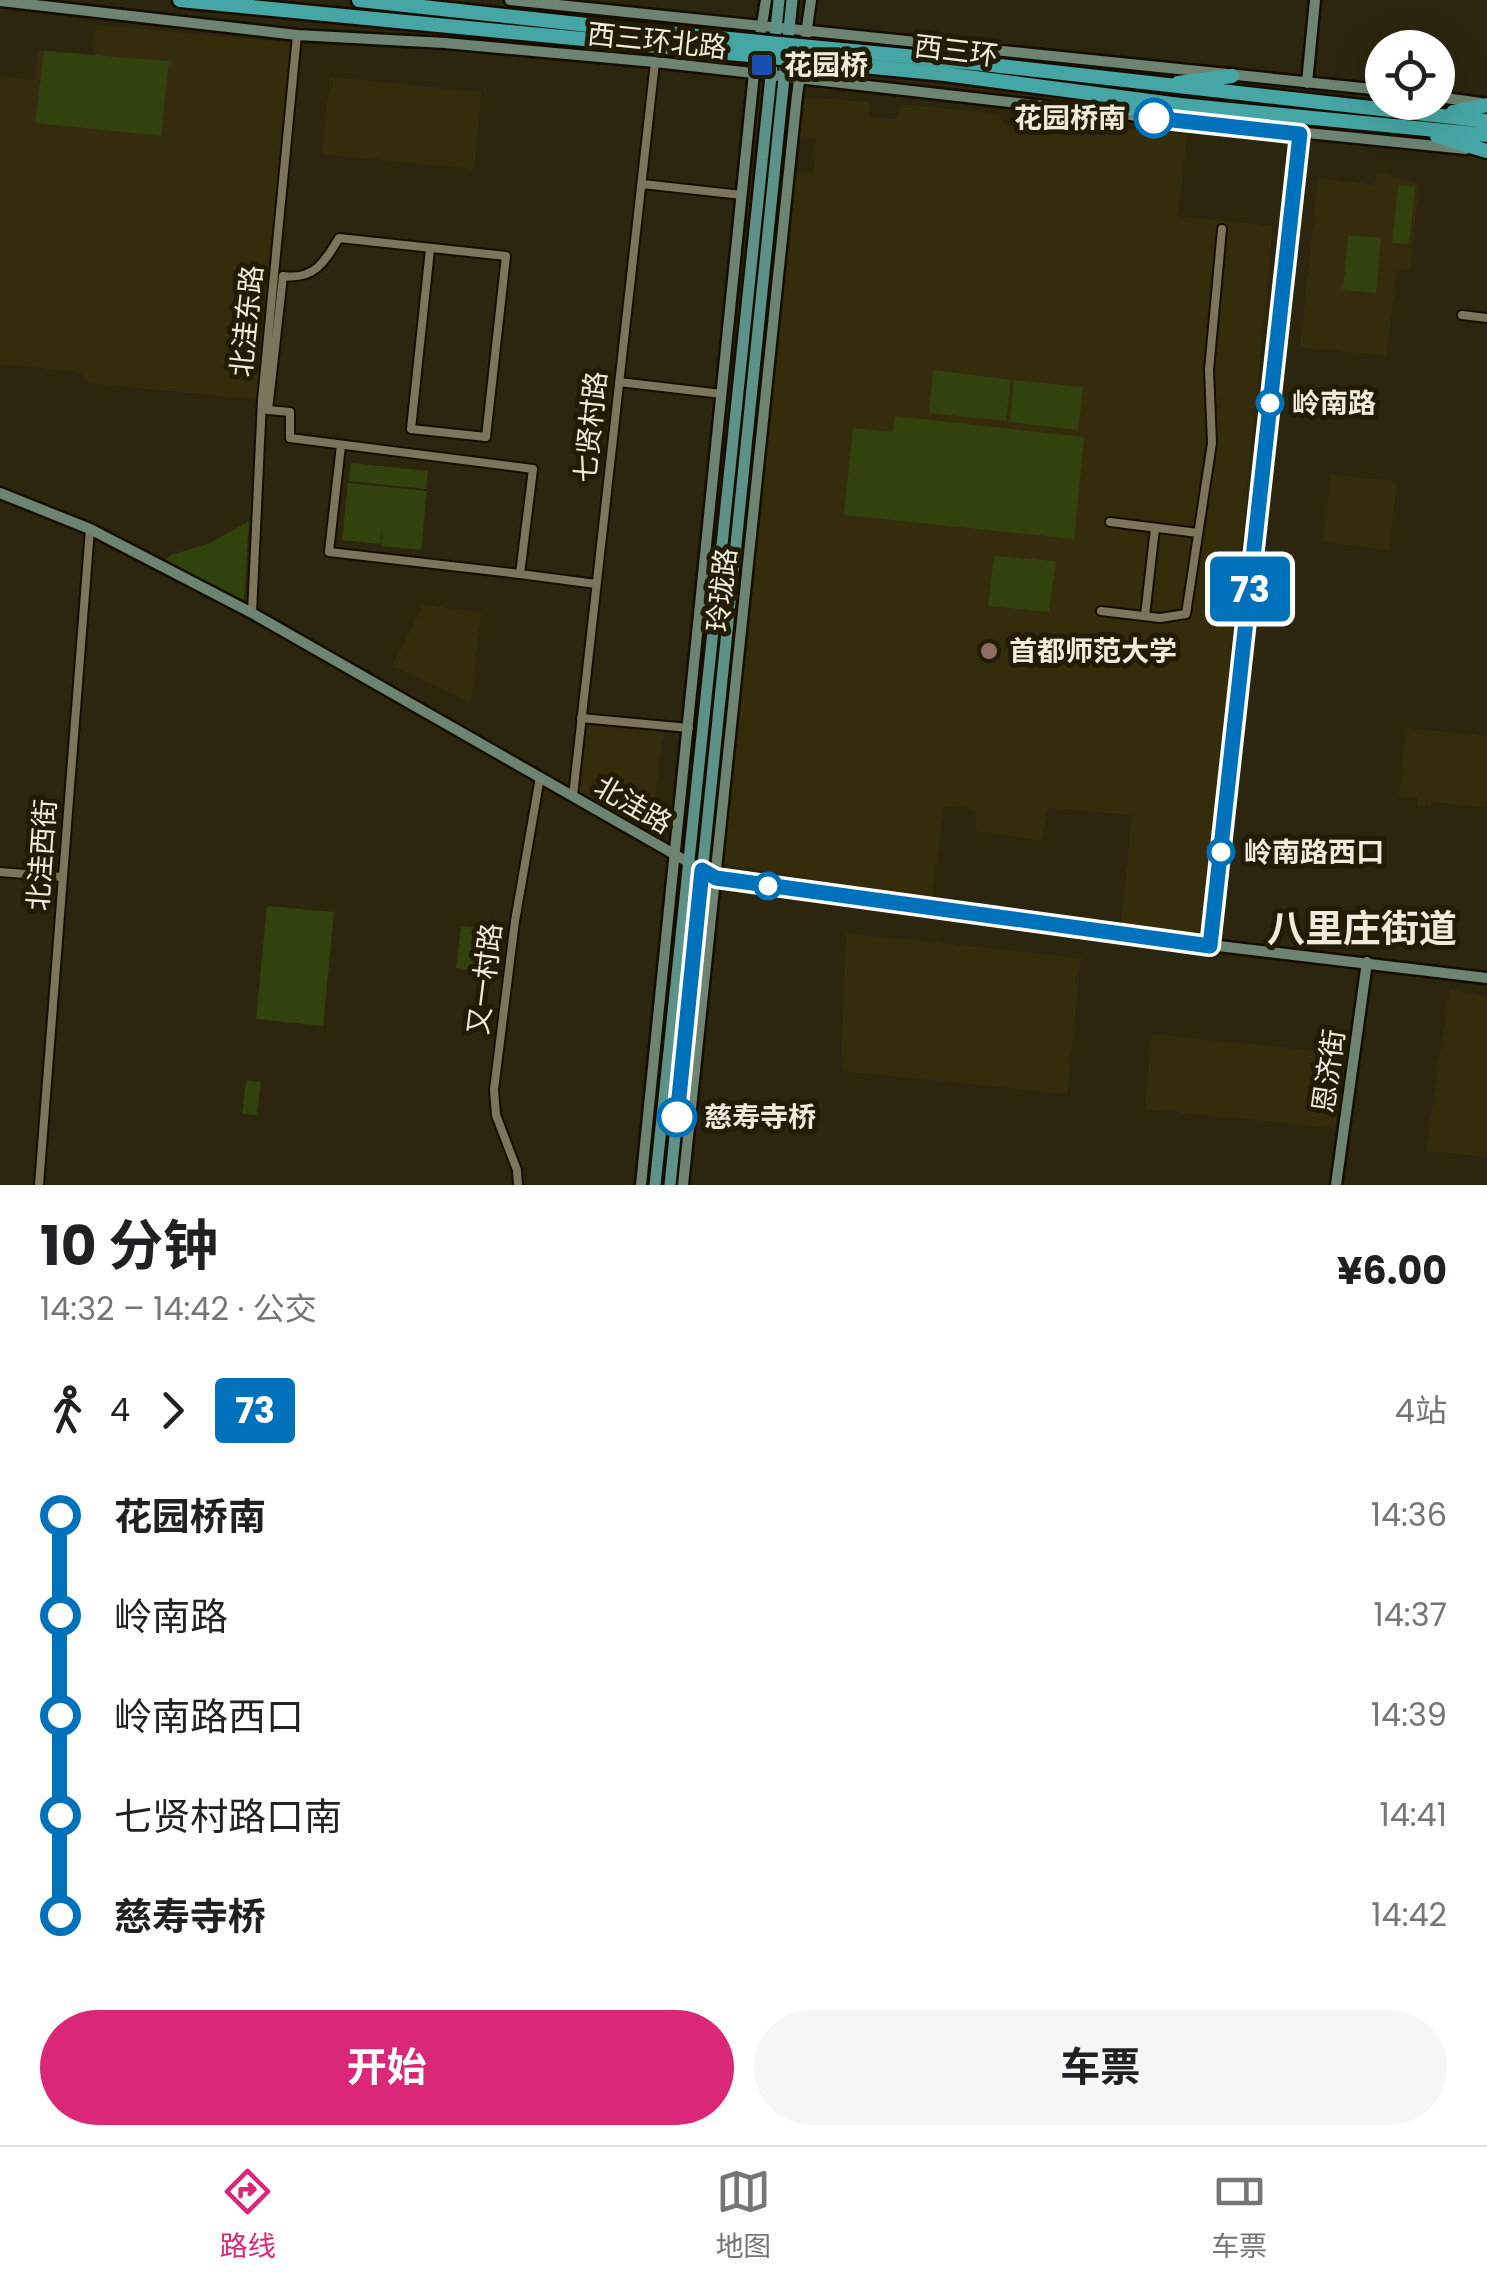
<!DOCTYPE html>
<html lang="zh">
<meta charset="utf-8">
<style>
:root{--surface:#fff;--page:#f6f6f6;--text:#202124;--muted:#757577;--line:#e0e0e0;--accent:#db2777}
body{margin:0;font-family:Poppins,"Noto Sans SC",sans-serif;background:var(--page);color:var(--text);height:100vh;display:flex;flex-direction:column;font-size:38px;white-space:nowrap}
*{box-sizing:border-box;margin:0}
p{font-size:32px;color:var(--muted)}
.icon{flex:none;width:55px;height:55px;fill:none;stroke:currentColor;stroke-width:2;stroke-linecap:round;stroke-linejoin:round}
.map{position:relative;height:1185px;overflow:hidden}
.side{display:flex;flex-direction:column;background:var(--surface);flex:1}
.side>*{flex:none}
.badge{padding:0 20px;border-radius:8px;font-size:35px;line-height:65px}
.buttons{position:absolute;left:1365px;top:30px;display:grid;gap:20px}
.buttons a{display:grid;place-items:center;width:90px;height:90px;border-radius:50%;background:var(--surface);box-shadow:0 10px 40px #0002;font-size:50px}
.map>.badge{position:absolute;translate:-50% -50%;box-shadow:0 0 0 5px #fff}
.legs{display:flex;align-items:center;gap:15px;height:110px;padding:0 40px;font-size:32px}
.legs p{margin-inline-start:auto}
.head{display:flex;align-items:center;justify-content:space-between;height:170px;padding:0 40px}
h1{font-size:55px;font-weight:700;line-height:75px}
.action{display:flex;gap:20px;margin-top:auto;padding:20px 40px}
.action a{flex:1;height:115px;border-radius:60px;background:var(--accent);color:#fff;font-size:40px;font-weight:700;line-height:115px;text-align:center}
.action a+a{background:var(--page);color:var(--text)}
ul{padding:0 40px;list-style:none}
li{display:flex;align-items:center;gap:35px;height:100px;font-size:38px}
li i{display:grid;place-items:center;width:15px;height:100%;margin:0 12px;background:currentColor}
li i::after{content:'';width:25px;height:25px;margin:-12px;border:8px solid;border-radius:50%;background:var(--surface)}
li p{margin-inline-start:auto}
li:first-child i{background:linear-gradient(#0000 50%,currentColor 0)}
li:last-child i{background:linear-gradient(currentColor 50%,#0000 0)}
.dock{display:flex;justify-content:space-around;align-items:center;height:140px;border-top:2px solid var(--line);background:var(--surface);font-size:28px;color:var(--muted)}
.dock a{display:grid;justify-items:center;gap:5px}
.dock .selected{color:var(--accent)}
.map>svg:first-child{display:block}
.built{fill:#352c0c}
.green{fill:#31420d}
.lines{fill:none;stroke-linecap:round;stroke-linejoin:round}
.street-casing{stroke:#150e00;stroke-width:12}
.secondary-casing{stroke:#150e00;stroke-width:15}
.primary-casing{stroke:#150e00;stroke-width:16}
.highway-casing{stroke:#150e00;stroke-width:19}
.street{stroke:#7d755b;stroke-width:8}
.secondary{stroke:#6c8471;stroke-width:10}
.primary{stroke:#5c9287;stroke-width:11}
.highway{stroke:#46a6a5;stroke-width:14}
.highway-bridge-casing{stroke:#150e00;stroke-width:19;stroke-linecap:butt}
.highway-bridge{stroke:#46a6a5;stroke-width:14}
.line-1-casing{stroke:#fff;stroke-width:22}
.line-1{stroke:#0072bc;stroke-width:15}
.transit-dot{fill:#1a4fb4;stroke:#231c05;stroke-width:4}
.stop-1-dot{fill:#fff;stroke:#0072bc;stroke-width:5}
.education-dot{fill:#8d6e63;stroke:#231c05;stroke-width:4}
.labels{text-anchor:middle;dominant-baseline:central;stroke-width:10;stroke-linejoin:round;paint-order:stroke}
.street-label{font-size:28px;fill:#eeeadc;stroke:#231c05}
.poi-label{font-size:28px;font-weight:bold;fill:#eeeadc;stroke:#231c05;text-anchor:start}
.stop-label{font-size:28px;font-weight:bold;fill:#eeeadc;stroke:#231c05;text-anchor:start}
.district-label{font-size:38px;font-weight:bold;fill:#eeeadc;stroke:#231c05}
</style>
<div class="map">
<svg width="1487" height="1185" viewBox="0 0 1487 1185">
<rect width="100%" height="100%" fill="#2c260e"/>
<!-- built -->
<path class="built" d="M96,25L296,43L262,400L87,383L79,372L0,364V76L35,80L38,50L93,55Z
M330,77L481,92L474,169L322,154Z
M804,97L869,102L870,117L896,119L901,104L999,114L1004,125L1035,129L1043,119L1188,135L1177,216L1273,226L1203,935L1121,926L1132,815L1048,808L1042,841L976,831V812L965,807L944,806L932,899L723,864L796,172L813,173L816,139L799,136Z
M1377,171L1419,184L1410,269L1397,271L1386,356L1300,347L1318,178L1375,185Z
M1330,474L1397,481L1390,550L1323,542Z
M423,605L481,612L471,703L392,666Z
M585,725L664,732L650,832L578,793Z
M1406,728L1487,736V807L1432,802L1430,806L1417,805V798L1399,796Z
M846,933L1081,958L1067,1094L841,1071Z
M1449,989L1487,996V1157L1426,1151Z
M1152,1034L1347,1054L1335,1128L1145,1109Z"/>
<!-- green -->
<path class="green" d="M44,51L169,61L161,136L35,123Z
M1398,185L1415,187L1409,244L1392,243Z
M1348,235L1381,238L1376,293L1343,290Z
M933,370L1011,380L1006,421L929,413Z
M1014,380L1083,387L1078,430L1010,422Z
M895,416L1084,437L1074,539L844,515L853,428L893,432Z
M351,463L428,471L426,489L349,481Z
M348,483L427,491L421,550L381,546L383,524L380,544L342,540Z
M249,521L244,600L164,561L171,555L210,543Z
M994,556L1056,561L1049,612L988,606Z
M267,906L334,912L323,1026L256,1019Z
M461,926L496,930L492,972L456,968Z
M246,1080L261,1082L257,1115L242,1114Z"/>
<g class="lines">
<!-- street casing -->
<g class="street-casing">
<path id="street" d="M642,184L742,195
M1462,315L1487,318
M619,382L722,394
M341,445L329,552L520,574L533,469L290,438V412L268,410L283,276C314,280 324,263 339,238L506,256L486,437L411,429L430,249
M1110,522L1198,533
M520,574L596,584
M1101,611L1160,618L1186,614L1212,443L1209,370L1222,229
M252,613L262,400L297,35
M1145,616L1155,528
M581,718L689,728
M573,796L655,62
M0,872L63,877
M1210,945L1301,134
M39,1185L90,529
M518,1185L517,1170L496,1115L494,1090L515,921L540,777"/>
</g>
<!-- secondary casing -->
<g class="secondary-casing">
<path id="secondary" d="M510,0L1382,90
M0,1L297,35L445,43L655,62L1098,112
M1307,83L1315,0
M1438,97L1481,103
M1120,114L1466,149
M0,493L90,529L252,613L716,878L1168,940L1487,978
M641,1185L754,73L766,0
M683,1185L797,95L811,0
M1336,1185L1367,962"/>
</g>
<!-- primary casing -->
<g class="primary-casing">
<path id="primary" d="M655,1185L779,0
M670,1185L792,0"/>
</g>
<!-- highway casing -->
<g class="highway-casing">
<path id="highway" d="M180,0L614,42
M359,0L615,28
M947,60L1487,121
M945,74L1180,105L1487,135
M1178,83L1232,76
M1380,90L1382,91
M1094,111L1148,107
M1453,112L1487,105
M1437,136L1487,151"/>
</g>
<!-- street -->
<use href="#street" class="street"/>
<!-- secondary -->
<use href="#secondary" class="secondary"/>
<!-- primary -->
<use href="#primary" class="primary"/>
<!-- highway -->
<use href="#highway" class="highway"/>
<!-- highway-bridge casing -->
<g class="highway-bridge-casing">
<path id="highway-bridge" d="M615,28L947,60
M614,42L945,74"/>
</g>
<!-- highway-bridge -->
<use href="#highway-bridge" class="highway-bridge"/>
</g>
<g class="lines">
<!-- line-1 casing -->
<g class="line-1-casing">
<path id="line-1" d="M677,1117L702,870L716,878L1210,946L1300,134L1154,118"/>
</g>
<!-- line-1 -->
<use href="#line-1" class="line-1"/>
</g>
<!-- markers -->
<rect class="transit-dot" x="750" y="53" width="24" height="24" rx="5"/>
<g class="stop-1-dot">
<circle cx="1154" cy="118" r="18"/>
<circle cx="1270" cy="403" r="12"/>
<circle cx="1221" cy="852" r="12"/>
<circle cx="768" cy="886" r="12"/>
<circle cx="677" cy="1117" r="18"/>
</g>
<circle class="education-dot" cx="989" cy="651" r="10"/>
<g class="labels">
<!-- street labels -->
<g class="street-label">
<text transform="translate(657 41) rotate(6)">西三环北路</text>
<text transform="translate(956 51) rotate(7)">西三环</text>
<text transform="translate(247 321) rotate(-84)">北洼东路</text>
<text transform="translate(591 427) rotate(-84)">七贤村路</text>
<text transform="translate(722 590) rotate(-84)">玲珑路</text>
<text transform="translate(633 805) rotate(30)">北洼路</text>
<text transform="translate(42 855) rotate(-86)">北洼西街</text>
<text transform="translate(485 979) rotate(-83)">又一村路</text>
<text transform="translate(1329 1071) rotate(-82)">恩济街</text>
</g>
<!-- poi labels -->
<g class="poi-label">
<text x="784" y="65">花园桥</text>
<text x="1009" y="651">首都师范大学</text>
</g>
<!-- stop labels -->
<g class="stop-label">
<text x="1126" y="118" text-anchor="end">花园桥南</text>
<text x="1292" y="403">岭南路</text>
<text x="1244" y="852">岭南路西口</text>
<text x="704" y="1117">慈寿寺桥</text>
</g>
<!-- district labels -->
<g class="district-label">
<text x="1362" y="928">八里庄街道</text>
</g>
</g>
</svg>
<div class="buttons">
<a><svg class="icon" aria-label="locate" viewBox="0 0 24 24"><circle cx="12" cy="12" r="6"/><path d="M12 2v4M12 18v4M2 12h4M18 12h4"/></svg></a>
</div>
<b class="badge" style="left:1250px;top:589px;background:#0072bc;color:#fff">73</b>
</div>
<section class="side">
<div class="head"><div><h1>10 分钟</h1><p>14:32 – 14:42 · 公交</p></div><b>¥6.00</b></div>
<div class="legs"><svg class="icon" aria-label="walk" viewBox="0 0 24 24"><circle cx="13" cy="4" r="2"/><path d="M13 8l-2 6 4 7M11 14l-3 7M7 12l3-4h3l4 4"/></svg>4<svg class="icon" aria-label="forward" viewBox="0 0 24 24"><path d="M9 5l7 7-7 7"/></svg><b class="badge" style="background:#0072bc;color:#fff">73</b><p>4站</p></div>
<ul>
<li><i style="color:#0072bc"></i><b>花园桥南</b><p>14:36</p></li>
<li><i style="color:#0072bc"></i><span>岭南路</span><p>14:37</p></li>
<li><i style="color:#0072bc"></i><span>岭南路西口</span><p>14:39</p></li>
<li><i style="color:#0072bc"></i><span>七贤村路口南</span><p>14:41</p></li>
<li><i style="color:#0072bc"></i><b>慈寿寺桥</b><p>14:42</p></li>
</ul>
<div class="action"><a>开始</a><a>车票</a></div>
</section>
<nav class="dock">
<a class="selected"><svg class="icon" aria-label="directions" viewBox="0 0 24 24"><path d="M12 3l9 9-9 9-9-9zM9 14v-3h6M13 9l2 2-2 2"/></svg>路线</a>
<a><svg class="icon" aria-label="map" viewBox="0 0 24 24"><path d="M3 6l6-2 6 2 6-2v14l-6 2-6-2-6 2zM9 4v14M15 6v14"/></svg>地图</a>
<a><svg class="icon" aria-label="tickets" viewBox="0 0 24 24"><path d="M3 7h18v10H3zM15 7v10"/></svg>车票</a>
</nav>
